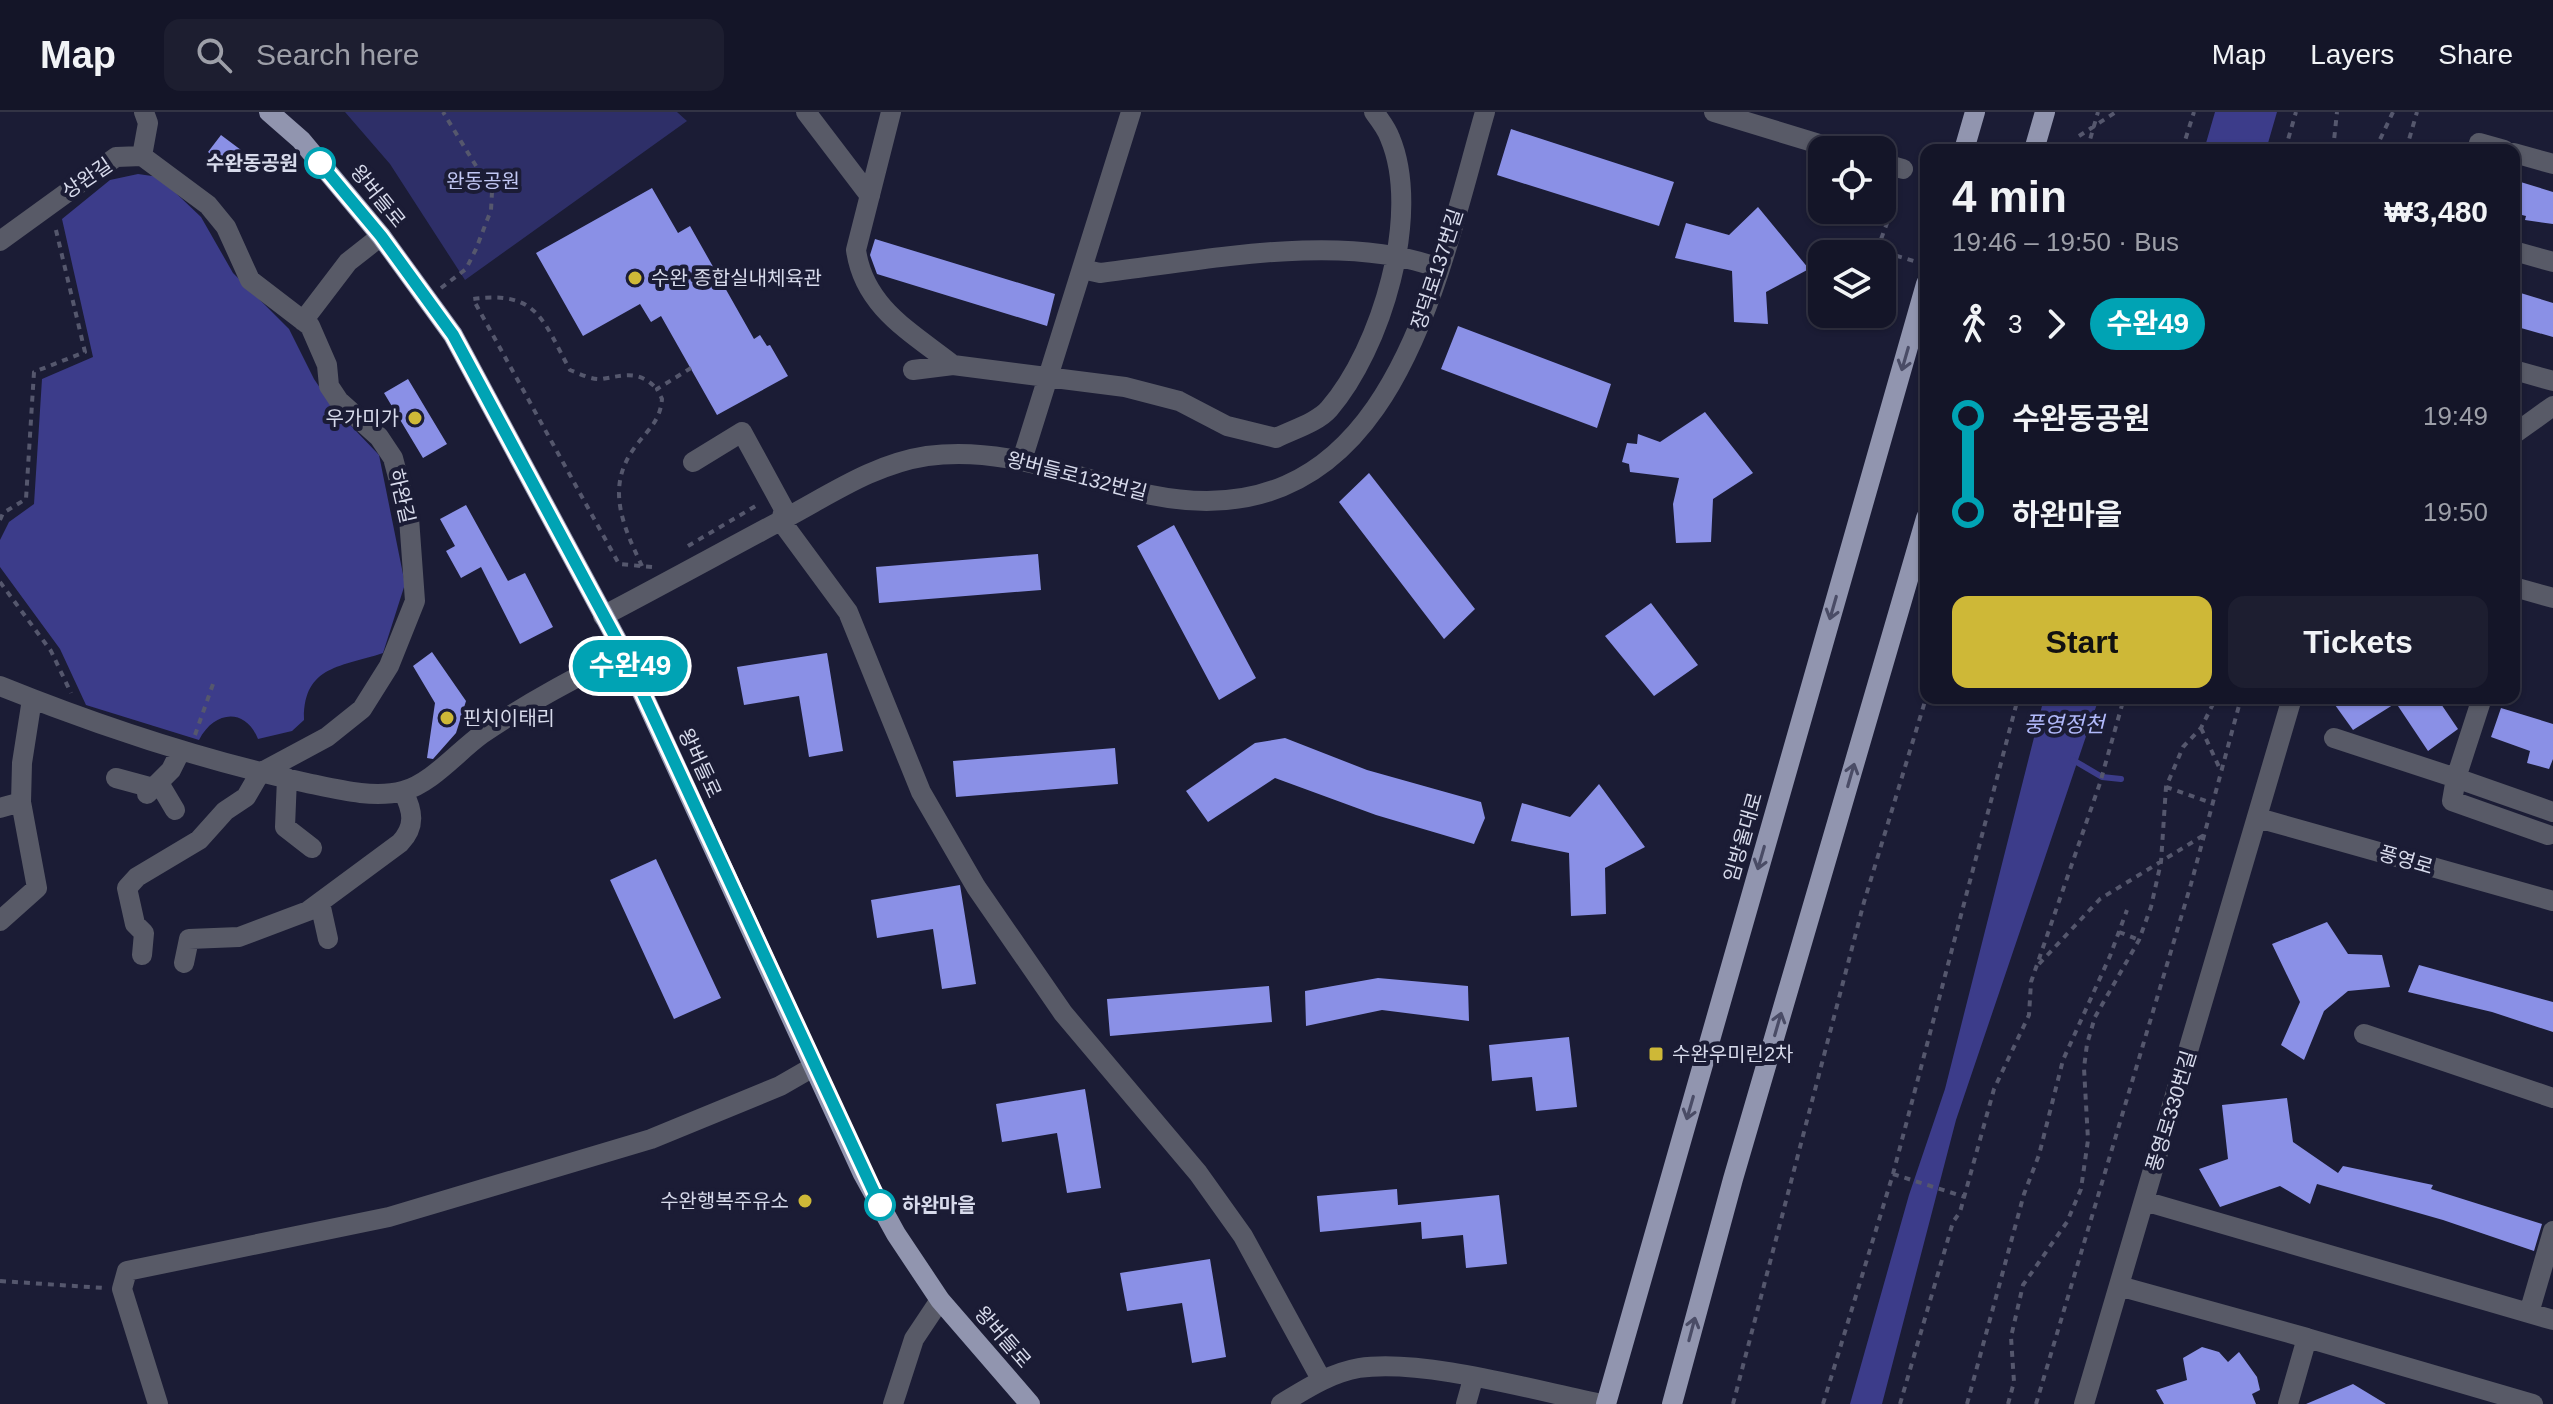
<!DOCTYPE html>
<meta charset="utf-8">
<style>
:root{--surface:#141528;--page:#1d1e30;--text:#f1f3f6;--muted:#9d9fa8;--line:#333445;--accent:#ceb837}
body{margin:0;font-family:Arial,"Noto Sans KR",sans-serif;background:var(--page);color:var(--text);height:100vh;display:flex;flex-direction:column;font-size:30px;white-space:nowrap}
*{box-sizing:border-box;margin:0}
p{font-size:26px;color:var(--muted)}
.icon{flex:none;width:44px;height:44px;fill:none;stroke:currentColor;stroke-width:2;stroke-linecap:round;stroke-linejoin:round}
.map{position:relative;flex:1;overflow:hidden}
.side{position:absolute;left:1920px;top:32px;width:600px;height:560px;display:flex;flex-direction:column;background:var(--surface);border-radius:16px;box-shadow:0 2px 6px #0004,0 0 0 2px var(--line)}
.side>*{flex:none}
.badge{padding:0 16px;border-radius:26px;font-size:28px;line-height:52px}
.controls{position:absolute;left:1808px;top:24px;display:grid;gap:16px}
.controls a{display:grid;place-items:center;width:88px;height:88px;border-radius:16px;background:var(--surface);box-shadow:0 2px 6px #0004,0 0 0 2px var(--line);font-size:40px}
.map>.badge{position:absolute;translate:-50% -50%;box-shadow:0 0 0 4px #fff}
.legs{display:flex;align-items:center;gap:12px;height:88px;padding:0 32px;font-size:26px}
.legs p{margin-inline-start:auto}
.summary{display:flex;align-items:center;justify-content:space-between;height:136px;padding:0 32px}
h1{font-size:44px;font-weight:700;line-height:60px}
.cta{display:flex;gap:16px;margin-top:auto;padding:16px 32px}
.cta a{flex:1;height:92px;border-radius:16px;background:var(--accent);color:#111;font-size:32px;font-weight:700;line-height:92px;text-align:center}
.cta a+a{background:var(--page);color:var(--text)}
ul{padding:0 32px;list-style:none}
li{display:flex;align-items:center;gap:28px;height:96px;font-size:30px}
li i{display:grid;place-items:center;width:12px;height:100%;margin:0 10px;background:currentColor}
li i::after{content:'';width:20px;height:20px;margin:-10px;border:6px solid;border-radius:50%;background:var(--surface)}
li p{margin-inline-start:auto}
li:first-child i{background:linear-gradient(#0000 50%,currentColor 0)}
li:last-child i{background:linear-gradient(currentColor 50%,#0000 0)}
header{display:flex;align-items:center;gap:48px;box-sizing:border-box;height:112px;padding:0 40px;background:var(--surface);border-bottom:2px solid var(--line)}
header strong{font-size:38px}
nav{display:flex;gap:44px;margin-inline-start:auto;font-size:28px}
.search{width:560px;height:72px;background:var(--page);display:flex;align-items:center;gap:20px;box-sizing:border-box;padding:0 28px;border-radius:16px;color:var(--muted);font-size:30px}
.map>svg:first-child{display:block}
.green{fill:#2e2f68}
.water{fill:#3c3c8a}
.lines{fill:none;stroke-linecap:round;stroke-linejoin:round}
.stream{stroke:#3c3c8a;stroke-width:6}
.building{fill:#8a90e6}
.path{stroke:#55576d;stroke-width:4;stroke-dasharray:6 6;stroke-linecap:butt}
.minor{stroke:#585a67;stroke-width:20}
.major{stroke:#9195af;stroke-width:20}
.oneway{stroke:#4a4c66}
.line-1-casing{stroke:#fff;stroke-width:18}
.line-1{stroke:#00a3b4;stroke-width:12}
.stop-1-dot{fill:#fff;stroke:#00a3b4;stroke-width:4}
.poi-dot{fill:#ceb837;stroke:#1b1c35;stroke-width:3}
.labels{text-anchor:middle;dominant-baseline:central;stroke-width:8;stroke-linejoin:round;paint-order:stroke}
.stop-label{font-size:20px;font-weight:bold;fill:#d7daeb;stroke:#1b1c35;text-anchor:end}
.street-label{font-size:20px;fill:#d7daeb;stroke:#1b1c35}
.park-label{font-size:20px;fill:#c2c8f4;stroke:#1b1c35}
.poi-label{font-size:20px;fill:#d7daeb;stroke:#1b1c35;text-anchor:start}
.water-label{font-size:22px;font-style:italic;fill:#b1b9fa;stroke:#1b1c35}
</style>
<header>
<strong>Map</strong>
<div class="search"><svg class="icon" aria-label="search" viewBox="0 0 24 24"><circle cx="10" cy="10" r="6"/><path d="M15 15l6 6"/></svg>Search here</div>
<nav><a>Map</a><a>Layers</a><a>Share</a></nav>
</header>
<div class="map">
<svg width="2553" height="1292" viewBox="0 0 2553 1292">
<rect width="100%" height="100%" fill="#1b1c35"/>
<!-- green -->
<path class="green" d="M345,0H677L687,9L465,168L390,52Z"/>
<!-- water -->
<path class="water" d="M2215,0H2277L2266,38H2204Z
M138,62L159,65L201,105L233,161L289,217L314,267L333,295L379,343L405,472L383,541C342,555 303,553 304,608L292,619L258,627C245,595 214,599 199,628L86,593L60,537L0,455V428L9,410L34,392L42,267L93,245L62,107L110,68Z
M2044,586H2099L1956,1008L1882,1292H1850L1909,1083L1945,977Z"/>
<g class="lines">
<!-- stream -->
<path class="stream" d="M2073,648L2102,665L2121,667"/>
</g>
<!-- building -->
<path class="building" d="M1511,17L1674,70L1659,114L1497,63Z
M221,23L241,38L228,55L208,40Z
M2514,68L2553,80V112L2525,108L2526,104L2514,101Z
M652,76L678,121L690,114L754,227L760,223L767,234L770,233L788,264L717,303L661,204L651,210L640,192L583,224L536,141Z
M1758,95L1809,157L1766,180L1768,212L1734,210L1732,159L1675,146L1686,111L1729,123Z
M875,127L1055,182L1047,214L877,162L870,143Z
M2514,179L2553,191V225L2514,214Z
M1458,214L1611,272L1597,316L1441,257Z
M408,267L447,332L423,346L384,281Z
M1705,300L1753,361L1713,387L1711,430L1676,431L1673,392L1679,366L1630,360L1629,352L1622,350L1627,331L1637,332L1638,322L1660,330Z
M1369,361L1475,497L1444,527L1339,390Z
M466,393L508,469L525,461L553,515L520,532L481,455L461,466L446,439L455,434L440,407Z
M1174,413L1256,566L1219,588L1137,434Z
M1038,442L1041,478L879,491L876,455Z
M1651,491L1698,553L1654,584L1605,524Z
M432,540L466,589L456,621L433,647L427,646L435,591L413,554Z
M827,541L843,639L809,645L799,584L744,593L737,555Z
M2330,586H2437L2458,617L2428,639L2396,591L2353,618Z
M2501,596L2553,612V647L2549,657L2527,651L2530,639L2491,625Z
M1285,626L1367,658L1481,690L1485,706L1474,732L1376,703L1275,666L1208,710L1186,679L1255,631Z
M1115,636L1118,672L956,685L953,649Z
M1599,672L1645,735L1605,756L1606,802L1571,804L1569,741L1511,729L1522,691L1570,705Z
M656,747L721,886L674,907L610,768Z
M960,773L976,872L942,877L933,817L877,826L871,788Z
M2327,810L2348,842L2382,843L2390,875L2348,879L2324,899L2304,948L2281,933L2300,890L2272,832Z
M2419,853L2553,890V920L2492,900L2408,880Z
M1378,866L1468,874L1469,909L1382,898L1306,914L1305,879Z
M1269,874L1272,910L1110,924L1107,887Z
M1569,925L1577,995L1536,999L1532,965L1492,969L1489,933Z
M1085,977L1101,1076L1067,1081L1057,1021L1002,1030L996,992Z
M2287,986L2293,1030L2338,1061L2343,1054L2433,1073L2431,1077L2542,1112L2534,1139L2443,1108L2317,1072L2310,1092L2280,1074L2220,1095L2199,1057L2228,1047L2222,993Z
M1397,1077L1398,1093L1499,1083L1507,1152L1466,1156L1463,1123L1422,1127L1421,1110L1320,1120L1317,1084Z
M1210,1147L1226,1245L1192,1251L1182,1191L1127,1199L1120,1161Z
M2202,1235L2219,1240L2228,1250L2239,1240L2257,1265L2260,1278L2252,1282L2256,1292H2164L2156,1278L2187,1268L2183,1246Z
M2353,1272L2386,1292H2306Z"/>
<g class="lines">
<!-- path -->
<path class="path" d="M2079,24L2116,0
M2087,38L2098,0
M2182,38L2194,0
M2285,38L2296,0
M2333,38L2337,0
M2375,38L2393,0
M2406,38L2417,0
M1877,138L1890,103
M1876,142L1877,138L1924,152
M441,176L466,157L476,137L491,98L492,80L443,0
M0,408L3,401L26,387L34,260L85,240L55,114
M688,434L759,392
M642,454C623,414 605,375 635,335C648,317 660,310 662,287L657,277L691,256
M652,455L619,452L473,187C538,178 543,209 570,258C580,262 592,268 602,267C625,263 639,258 657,277
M0,470L51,539L71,581
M2201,616L2220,657
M195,623L213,572
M2166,675L2212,691
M2119,820L2139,828
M2039,852L2100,787L2204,723
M1893,1062L1965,1085
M0,1169L104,1176
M1733,1292L1864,790L1926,586
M1823,1292L1893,1062L2018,586
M1900,1292L1953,1110L1960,1100L1994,977L2029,903L2031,870L2100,671L2124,586
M1967,1292L2024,1082L2039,1043L2063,948L2110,844L2127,798
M2008,1292L2014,1270L2011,1225L2023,1173L2067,1110L2081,1077L2088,1028L2084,956L2087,932L2095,905L2139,828L2151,795L2161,750L2166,675L2183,635L2201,616L2216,586
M2036,1292L2191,772L2241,586"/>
<!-- minor -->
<path class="minor" d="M806,0L870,84
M891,0L856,138C864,195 911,220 953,253
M1714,0L1839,38
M2479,31L2504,38
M2514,41L2553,52
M142,44L208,93L226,115L250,168L310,214L327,253L329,274L339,289L379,325L393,346L409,406L415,489L389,554L362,597L327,625L260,661L246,685L225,699L199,728L137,765L127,776L135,812L144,821L142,843
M142,44L148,11L144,0
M1882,51L1903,57
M0,129L116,45L142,44
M2514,139L2553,150
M1082,157L1100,161C1203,149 1341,119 1439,156
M303,209L348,150L381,124
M913,258L953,253L1125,275L1179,289L1227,314L1276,326C1292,318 1318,310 1329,297C1381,237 1422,102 1390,26C1387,17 1380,8 1374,0
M2514,258L2553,269
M2514,322L2553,294
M1022,348L1131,0
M693,350L742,320L784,397L781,409L848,500L921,680L976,775L1063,901L1198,1061L1243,1124L1321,1267
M2514,475L2553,486
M603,504C664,472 724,439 784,407C831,382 874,352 927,344C1007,333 1075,367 1151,383C1391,432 1436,170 1485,0
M0,574C99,614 202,648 307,671C336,677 373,687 403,679C432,671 457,640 482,622C527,591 575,566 624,541
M2334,626L2456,666L2482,586
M116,666L153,676
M287,666L285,715L312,736
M159,671L175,698
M147,682L171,658L181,638
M0,696L21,690
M2258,706L2553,789
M2548,723L2452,689L2456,666L2553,700
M320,791L328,827
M0,809L37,776L21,690L22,651L32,587
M184,851L189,827L239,825L308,799L400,731C416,714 413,699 403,679
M2364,922L2553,986
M2144,1089L2553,1208
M2119,1174L2307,1226
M2529,1201L2553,1119
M158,1292L122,1177L127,1159L389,1105L651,1027L780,974L813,955
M893,1292L914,1227L940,1188
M1281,1292C1306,1277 1330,1261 1359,1256C1422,1246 1537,1279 1602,1292
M1466,1292L1473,1267
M2084,1292L2292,586
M2288,1292L2307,1226L2533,1292"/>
<!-- major -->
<path class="major" d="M269,0L301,28L381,124L453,223L624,541L863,1062L896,1122L940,1188L1030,1292
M1964,38L1975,0
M2034,38L2045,0
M1606,1292L1926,172
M1672,1292L1733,1067L1926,406"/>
</g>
<!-- one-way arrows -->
<defs><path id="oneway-shaft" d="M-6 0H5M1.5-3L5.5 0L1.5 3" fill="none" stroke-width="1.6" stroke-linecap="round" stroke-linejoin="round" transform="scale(2)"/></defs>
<g class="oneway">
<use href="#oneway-shaft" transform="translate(1905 247) rotate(106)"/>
<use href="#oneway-shaft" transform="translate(1833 496) rotate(106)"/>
<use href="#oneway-shaft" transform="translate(1851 663) rotate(-74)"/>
<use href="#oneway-shaft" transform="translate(1761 746) rotate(106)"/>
<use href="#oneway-shaft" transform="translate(1778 912) rotate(-74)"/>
<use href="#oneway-shaft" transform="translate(1690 996) rotate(106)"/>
<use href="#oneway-shaft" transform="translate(1692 1217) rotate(-75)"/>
</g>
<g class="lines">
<!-- line-1 casing -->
<g class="line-1-casing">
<path id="line-1" d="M320,51L381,124L453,223L624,541L880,1093"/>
</g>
<!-- line-1 -->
<use href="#line-1" class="line-1"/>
</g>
<!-- markers -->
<g class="stop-1-dot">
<circle cx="320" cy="51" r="14"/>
<circle cx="880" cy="1093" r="14"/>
</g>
<g class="poi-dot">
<circle cx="635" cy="166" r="8"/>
<circle cx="415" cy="306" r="8"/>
<circle cx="447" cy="606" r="8"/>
<rect x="1648" y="934" width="16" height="16" rx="4"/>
<circle cx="805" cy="1089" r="8"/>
</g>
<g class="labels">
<!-- stop labels -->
<g class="stop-label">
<text x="298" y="51">수완동공원</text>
<text x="902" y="1093" text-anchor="start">하완마을</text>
</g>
<!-- street labels -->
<g class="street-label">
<text transform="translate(87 66) rotate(-34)">상완길</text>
<text transform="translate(378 84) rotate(51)">왕버들로</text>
<text transform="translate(1437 157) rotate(-72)">장덕로137번길</text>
<text transform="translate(1077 364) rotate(14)">왕버들로132번길</text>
<text transform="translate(402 384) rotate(77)">하완길</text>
<text transform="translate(700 651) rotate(65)">왕버들로</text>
<text transform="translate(1743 725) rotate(-74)">임방울대로</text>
<text transform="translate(2406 748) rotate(16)">풍영로</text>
<text transform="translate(2171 999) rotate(-73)">풍영로330번길</text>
<text transform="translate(1003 1225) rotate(49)">왕버들로</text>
</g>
<!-- park labels -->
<g class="park-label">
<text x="483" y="69">완동공원</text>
</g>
<!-- poi labels -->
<g class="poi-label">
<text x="651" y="166">수완 종합실내체육관</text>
<text x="399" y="306" text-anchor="end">우가미가</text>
<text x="463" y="606">핀치이태리</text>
<text x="1672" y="942">수완우미린2차</text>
<text x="789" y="1089" text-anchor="end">수완행복주유소</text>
</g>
<!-- water labels -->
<g class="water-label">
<text x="2064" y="612">풍영정천</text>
</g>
</g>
</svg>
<div class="controls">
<a><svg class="icon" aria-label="locate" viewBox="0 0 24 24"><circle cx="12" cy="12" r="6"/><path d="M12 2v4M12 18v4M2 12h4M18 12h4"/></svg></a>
<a><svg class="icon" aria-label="layers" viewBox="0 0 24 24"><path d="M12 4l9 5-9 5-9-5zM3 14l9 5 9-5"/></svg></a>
</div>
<b class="badge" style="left:630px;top:554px;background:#00a3b4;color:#fff">수완49</b>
<section class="side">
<div class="summary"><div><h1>4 min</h1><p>19:46 – 19:50 · Bus</p></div><b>₩3,480</b></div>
<div class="legs"><svg class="icon" aria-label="walk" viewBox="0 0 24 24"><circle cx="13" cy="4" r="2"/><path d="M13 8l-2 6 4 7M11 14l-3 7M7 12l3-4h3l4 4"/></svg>3<svg class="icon" aria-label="forward" viewBox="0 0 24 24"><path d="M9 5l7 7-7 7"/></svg><b class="badge" style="background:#00a3b4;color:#fff">수완49</b></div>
<ul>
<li><i style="color:#00a3b4"></i><b>수완동공원</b><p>19:49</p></li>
<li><i style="color:#00a3b4"></i><b>하완마을</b><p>19:50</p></li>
</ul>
<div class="cta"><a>Start</a><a>Tickets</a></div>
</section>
</div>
